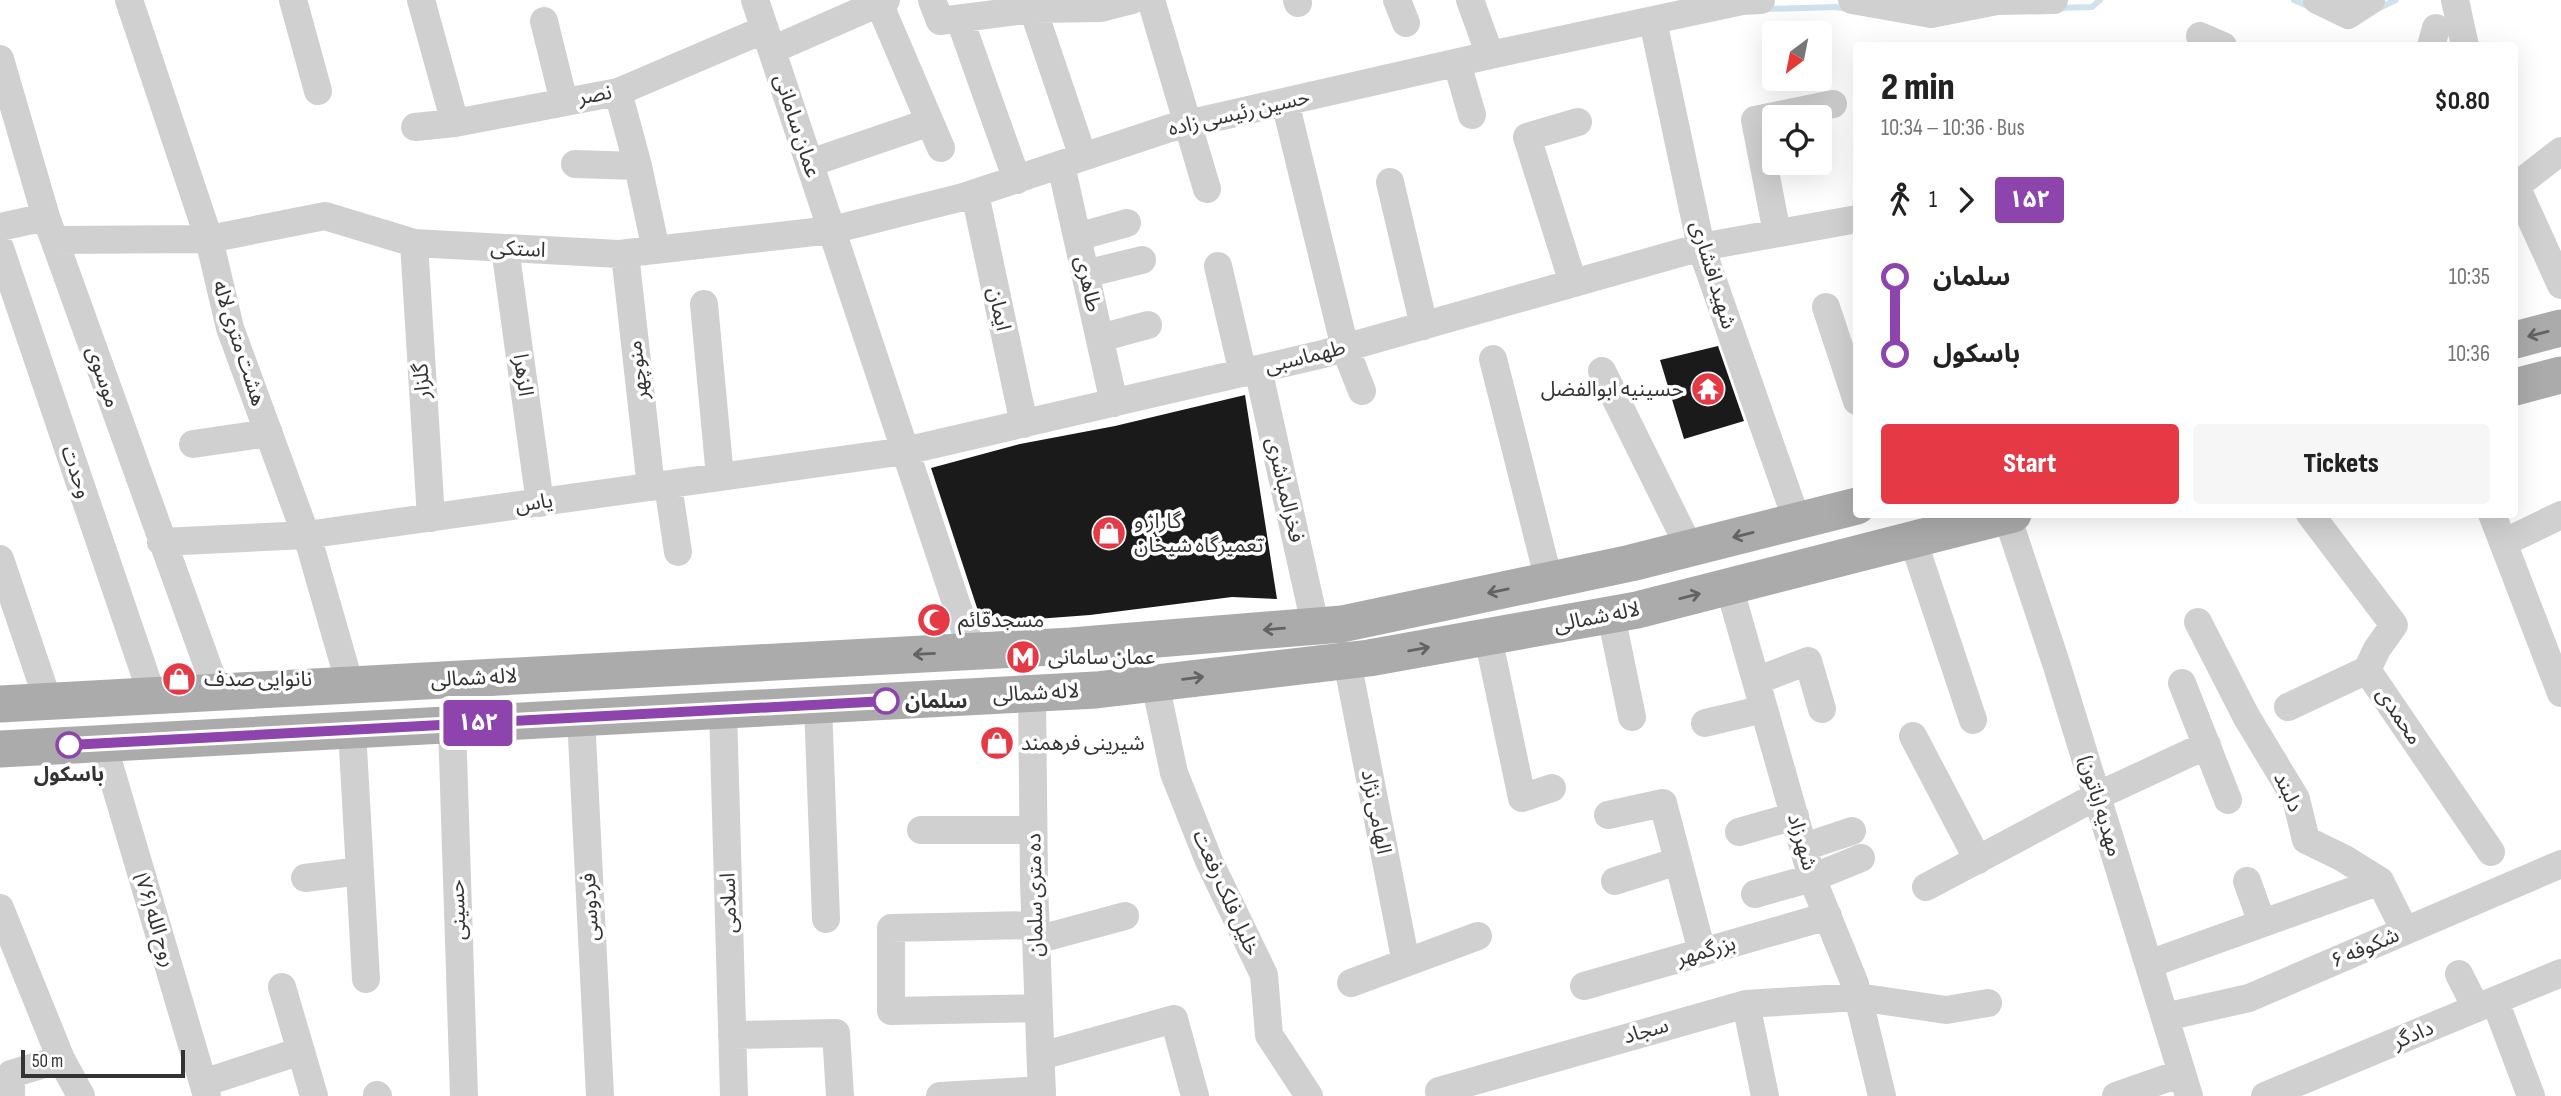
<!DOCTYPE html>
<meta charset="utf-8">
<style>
:root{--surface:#fff;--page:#f6f6f6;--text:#222;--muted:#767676;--accent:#e63946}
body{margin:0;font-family:"Sofia Sans Condensed","Noto Sans Arabic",sans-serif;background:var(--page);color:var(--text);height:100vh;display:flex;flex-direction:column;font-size:26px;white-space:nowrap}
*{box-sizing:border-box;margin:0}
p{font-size:23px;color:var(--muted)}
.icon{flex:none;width:38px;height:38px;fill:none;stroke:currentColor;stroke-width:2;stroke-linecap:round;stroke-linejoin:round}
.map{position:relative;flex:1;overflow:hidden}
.drawer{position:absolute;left:1853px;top:42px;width:665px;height:476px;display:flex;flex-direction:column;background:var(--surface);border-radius:7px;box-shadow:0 7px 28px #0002}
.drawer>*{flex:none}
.badge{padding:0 14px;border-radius:5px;font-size:24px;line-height:46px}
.needle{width:46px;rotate:212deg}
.fabs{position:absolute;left:1762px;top:21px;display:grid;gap:14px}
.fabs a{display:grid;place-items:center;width:70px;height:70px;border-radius:7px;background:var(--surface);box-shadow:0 7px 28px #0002;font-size:35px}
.scale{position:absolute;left:21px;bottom:18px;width:164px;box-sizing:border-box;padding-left:7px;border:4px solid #333;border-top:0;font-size:19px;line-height:24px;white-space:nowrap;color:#333;-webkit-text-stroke:5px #fff;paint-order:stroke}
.map>.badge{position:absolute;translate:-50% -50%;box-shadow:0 0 0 4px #fff}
.legs{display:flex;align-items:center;gap:10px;height:77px;padding:0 28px;font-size:23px}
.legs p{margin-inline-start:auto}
.overview{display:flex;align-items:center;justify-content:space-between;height:119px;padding:0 28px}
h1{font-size:38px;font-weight:800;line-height:52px}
.action{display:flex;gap:14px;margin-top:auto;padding:14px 28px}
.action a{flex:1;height:80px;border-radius:7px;background:var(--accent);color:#fff;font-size:28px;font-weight:800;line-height:80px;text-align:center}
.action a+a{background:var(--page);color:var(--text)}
ul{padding:0 28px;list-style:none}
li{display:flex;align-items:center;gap:24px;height:77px;font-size:26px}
li i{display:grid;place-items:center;width:10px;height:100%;margin:0 9px;background:currentColor}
li i::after{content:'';width:18px;height:18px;margin:-9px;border:5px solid;border-radius:50%;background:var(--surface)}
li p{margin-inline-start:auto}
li:first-child i{background:linear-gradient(#0000 50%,currentColor 0)}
li:last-child i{background:linear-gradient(currentColor 50%,#0000 0)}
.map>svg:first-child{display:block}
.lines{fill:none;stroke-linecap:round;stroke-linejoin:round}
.stream{stroke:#cfe2ee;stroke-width:6}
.building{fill:#1a1a1a}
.minor{stroke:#d0d0d0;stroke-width:28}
.major{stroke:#ababab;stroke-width:37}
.oneway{stroke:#636363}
.line-1-casing{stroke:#fff;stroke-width:16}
.line-1{stroke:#8e44ad;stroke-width:10}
.stop-1-dot{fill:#fff;stroke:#8e44ad;stroke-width:3.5}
.labels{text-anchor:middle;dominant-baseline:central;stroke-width:7;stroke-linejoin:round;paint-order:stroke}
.street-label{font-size:21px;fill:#333;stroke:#fff}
.poi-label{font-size:21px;fill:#333;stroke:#fff;text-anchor:start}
.stop-label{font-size:21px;font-weight:bold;fill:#333;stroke:#fff;text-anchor:start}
</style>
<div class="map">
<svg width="2561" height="1096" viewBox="0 0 2561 1096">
<rect width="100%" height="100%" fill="#fff"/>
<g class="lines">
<!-- stream -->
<path class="stream" d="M2294,0L2310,7
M2059,8L2092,7L2100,0
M2379,8L2396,0
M1765,9L1835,7L1848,9"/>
</g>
<!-- building -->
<path class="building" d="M1718,346L1744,421L1684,439L1660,360Z
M1245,395L1277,599L1232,597L1090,615L982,623L931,468L1020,444L1115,426Z"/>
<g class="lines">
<!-- minor -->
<path class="minor" d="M129,0L209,239L230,328L311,549L350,685
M293,0L318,91
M421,0L455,123
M755,0L972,651
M932,0L940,21L1033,9L1101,8L1132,0
M1151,0L1207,189
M1297,0L1298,3
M1397,0L1406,23
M1470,0L1490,55
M1852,0L1931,14L1997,1L2054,0
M2317,0L2348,15L2371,0
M2455,0L2465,46
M879,3L941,148
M1033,9L1083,157
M960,20L1017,180
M544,21L564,102
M1653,21L1701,247L1797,521
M2200,36L2223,46
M2431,46L2436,28
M772,50L886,0
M0,59L46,217L217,692
M1457,63L1472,115
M618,92L638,166L656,250
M1285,102L1345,348L1362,391
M415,127L455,123L618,92L765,29
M810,163L930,122
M575,164L638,166
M1061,165L1114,403
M1390,182L1424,326
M2515,184L2561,285
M2516,186L2561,151
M975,194L1024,424
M0,227L46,217
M1777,233L1755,120L1833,104
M1077,237L1127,223
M55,240L209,239L325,216L414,243L619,254L832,230L963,197L1170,128L1490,55L1742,1L1761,0
M414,243L431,518
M0,248L152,695
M505,248L540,503
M625,254L651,487
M1218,266L1243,373
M1085,274L1142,260
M1573,283L1527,137L1578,122
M704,304L720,477
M1826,307L1857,401
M1100,338L1148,325
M1493,359L1549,581
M1258,369L1312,611
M1602,371L1690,549
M193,444L269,433
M668,485L678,552
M2310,514L2394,625L2377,649L2367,670L2491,852
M2492,514L2561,693
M2007,516L2056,663L2189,1096
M1913,540L1973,720
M161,542L306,535L905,451L1323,354L1701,247L1857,219
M2503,543L2561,515
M0,559L48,701
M1729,586L1812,878L1855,984L1882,1096
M1611,615L1632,717
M2198,622L2246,716L2296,799L2306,840L2343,858L2380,881L2405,931
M1488,637L1522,798L1552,788
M1347,661L1406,963
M1756,681L1808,661L1822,709
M1155,683L1174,773L1209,861L1264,975L1269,1035L1309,1096
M2182,683L2228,800
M1032,693L1034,883L1042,1096
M818,705L826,919
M2288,707L2367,670
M723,710L734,1096
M581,717L600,1096
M1705,723L1764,709
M452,725L464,1096
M352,730L366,979
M1913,736L1978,860
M103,744L207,1096
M1608,815L1663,803L1702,952
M921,830H1033
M1739,832L1795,816
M1804,847L1852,831
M305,878L360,871
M1615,881L1678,861
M2247,881L2262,923
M1926,887L2097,796L2207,745
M1755,894L1812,878L1861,858
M0,908L61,1059L81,1096
M1035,925L891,928V1011L1038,1008
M1036,940L1125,916
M2149,964L2380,881
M2459,974L2476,1008
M1351,983L1478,936
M1584,986L1828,916
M282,987L314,1096
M2495,1001L2531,1096
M1746,1004L1765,1096
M2165,1017L2249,998L2561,864
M732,1035L836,1033L840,1096
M1041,1056L1174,1019L1195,1096
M203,1083L301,1051
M1439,1091L1746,1004L1858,997L1946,1010L1988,1003
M377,1095L378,1096
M11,1096V1074L61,1059
M940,1096L1042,1090
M2116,1096L2182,1073
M2265,1096L2561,973"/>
<!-- major -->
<path class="major" d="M2515,340L2561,328
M2515,387L2561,375
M0,704L1071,646L1342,624L1631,563L1857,506
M0,749L1096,690L1369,658L1637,610L2013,514"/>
</g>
<!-- one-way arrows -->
<defs><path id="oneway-shaft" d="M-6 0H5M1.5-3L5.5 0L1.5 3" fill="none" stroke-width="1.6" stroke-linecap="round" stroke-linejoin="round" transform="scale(1.75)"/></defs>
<g class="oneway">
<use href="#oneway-shaft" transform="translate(2538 334) rotate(166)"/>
<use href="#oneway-shaft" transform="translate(1743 535) rotate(166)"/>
<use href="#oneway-shaft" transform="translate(1498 591) rotate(168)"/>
<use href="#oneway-shaft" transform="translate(1690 596) rotate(-14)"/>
<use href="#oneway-shaft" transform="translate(1274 629) rotate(175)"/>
<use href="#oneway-shaft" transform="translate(1419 649) rotate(-10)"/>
<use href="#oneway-shaft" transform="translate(924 654) rotate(177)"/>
<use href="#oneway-shaft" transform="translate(1193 678) rotate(-7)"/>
</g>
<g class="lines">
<!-- line-1 casing -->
<g class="line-1-casing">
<path id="line-1" d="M69,745L886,701"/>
</g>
<!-- line-1 -->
<use href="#line-1" class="line-1"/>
</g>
<!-- icons -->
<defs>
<g id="temple-disc" transform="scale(1.75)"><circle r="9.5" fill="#e63946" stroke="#fff"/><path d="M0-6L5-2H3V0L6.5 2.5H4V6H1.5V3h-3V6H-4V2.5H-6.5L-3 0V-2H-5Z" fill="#fff"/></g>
<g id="shop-disc" transform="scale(1.75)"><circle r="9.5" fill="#e63946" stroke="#fff"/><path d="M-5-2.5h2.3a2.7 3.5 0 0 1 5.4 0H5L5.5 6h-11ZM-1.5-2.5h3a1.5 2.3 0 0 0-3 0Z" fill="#fff"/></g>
<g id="mosque-disc" transform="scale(1.75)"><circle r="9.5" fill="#e63946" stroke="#fff"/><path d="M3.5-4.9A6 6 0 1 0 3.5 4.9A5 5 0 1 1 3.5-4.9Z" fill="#fff"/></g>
<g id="metro-disc" transform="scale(1.75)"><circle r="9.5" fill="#e63946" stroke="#fff"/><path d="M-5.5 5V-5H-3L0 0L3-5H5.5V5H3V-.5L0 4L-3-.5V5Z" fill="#fff"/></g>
</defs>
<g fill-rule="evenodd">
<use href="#temple-disc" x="1708" y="389"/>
<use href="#shop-disc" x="1109" y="533"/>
<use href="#mosque-disc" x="934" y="620"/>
<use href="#metro-disc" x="1023" y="657"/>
<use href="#shop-disc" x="179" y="679"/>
<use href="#shop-disc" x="997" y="743"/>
</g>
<!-- markers -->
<g class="stop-1-dot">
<circle cx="886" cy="701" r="12"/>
<circle cx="69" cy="745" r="12"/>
</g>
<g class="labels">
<!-- street labels -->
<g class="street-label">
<text transform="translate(595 95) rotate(-11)">نصر</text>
<text transform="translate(1239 113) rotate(-13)">حسین رئیسی زاده</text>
<text transform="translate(797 126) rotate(72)">عمان سامانی</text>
<text transform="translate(518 249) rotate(3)">استکی</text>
<text transform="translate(1713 275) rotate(73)">شهید افشاری</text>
<text transform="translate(1088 284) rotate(77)">طاهری</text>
<text transform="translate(999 309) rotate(78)">ایمان</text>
<text transform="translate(239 343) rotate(72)">هشت متری لاله</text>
<text transform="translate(1305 357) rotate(-14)">طهماسبی</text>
<text transform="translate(638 370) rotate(-97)">منوچهر</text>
<text transform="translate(523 375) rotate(82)">الزهرا</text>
<text transform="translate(103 377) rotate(71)">موسوی</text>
<text transform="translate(422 381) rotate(-94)">گلزار</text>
<text transform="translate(76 472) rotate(71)">وحدت</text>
<text transform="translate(1285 490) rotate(77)">فخرالمباشری</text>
<text transform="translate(534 503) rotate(-8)">یاس</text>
<text transform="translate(1597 617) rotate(-11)">لاله شمالی</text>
<text transform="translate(474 678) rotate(-3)">لاله شمالی</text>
<text transform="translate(1036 693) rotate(-3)">لاله شمالی</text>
<text transform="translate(2399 716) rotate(56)">محمدی</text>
<text transform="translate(2288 792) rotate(65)">دلبند</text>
<text transform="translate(2100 806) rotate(73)">مهدیه (باتون)</text>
<text transform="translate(1376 812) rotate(79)">الهامی نژاد</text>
<text transform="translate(1802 842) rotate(74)">شهرزاد</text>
<text transform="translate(1226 893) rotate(66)">خلیل فلک رفعت</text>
<text transform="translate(1035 895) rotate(-91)">ده متری سلمان</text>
<text transform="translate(729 903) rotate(-92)">اسلامی</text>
<text transform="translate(590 907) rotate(-93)">فردوسی</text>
<text transform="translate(458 910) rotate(-92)">حسینی</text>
<text transform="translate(155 920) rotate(73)">روح الله (۷۶)</text>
<text transform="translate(2365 948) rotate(-23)">شکوفه ۶</text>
<text transform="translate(1706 951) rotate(-16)">بزرگمهر</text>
<text transform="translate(1646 1031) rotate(-16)">سجاد</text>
<text transform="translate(2413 1035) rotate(-23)">دادگر</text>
</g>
<!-- poi labels -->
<g class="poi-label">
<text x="1684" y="389" text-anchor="end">حسینیه ابوالفضل</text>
<text x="1134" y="521">گاراژ و<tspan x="1134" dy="24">تعمیرگاه شیخان</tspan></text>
<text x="958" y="620">مسجدقائم</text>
<text x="1048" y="657">عمان سامانی</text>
<text x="204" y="679">نانوایی صدف</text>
<text x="1021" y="743">شیرینی فرهمند</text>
</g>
<!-- stop labels -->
<g class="stop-label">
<text x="905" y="701">سلمان</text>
<text x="69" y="774" text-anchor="middle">باسکول</text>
</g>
</g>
</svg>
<div class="fabs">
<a><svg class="needle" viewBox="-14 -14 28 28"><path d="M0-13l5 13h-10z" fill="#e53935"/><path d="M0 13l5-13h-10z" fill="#767676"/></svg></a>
<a><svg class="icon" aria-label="locate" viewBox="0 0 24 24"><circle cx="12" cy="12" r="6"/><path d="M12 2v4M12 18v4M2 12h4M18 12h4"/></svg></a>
</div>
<div class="scale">50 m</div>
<b class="badge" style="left:478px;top:723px;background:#8e44ad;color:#fff">۱۵۲</b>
<section class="drawer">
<div class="overview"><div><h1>2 min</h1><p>10:34 – 10:36 · Bus</p></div><b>$0.80</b></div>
<div class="legs"><svg class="icon" aria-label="walk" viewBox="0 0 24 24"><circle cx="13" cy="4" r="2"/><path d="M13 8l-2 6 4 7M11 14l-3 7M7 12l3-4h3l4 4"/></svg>1<svg class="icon" aria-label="forward" viewBox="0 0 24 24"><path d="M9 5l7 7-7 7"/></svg><b class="badge" style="background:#8e44ad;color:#fff">۱۵۲</b></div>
<ul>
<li><i style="color:#8e44ad"></i><b>سلمان</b><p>10:35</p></li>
<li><i style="color:#8e44ad"></i><b>باسکول</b><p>10:36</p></li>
</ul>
<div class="action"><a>Start</a><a>Tickets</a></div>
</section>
</div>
